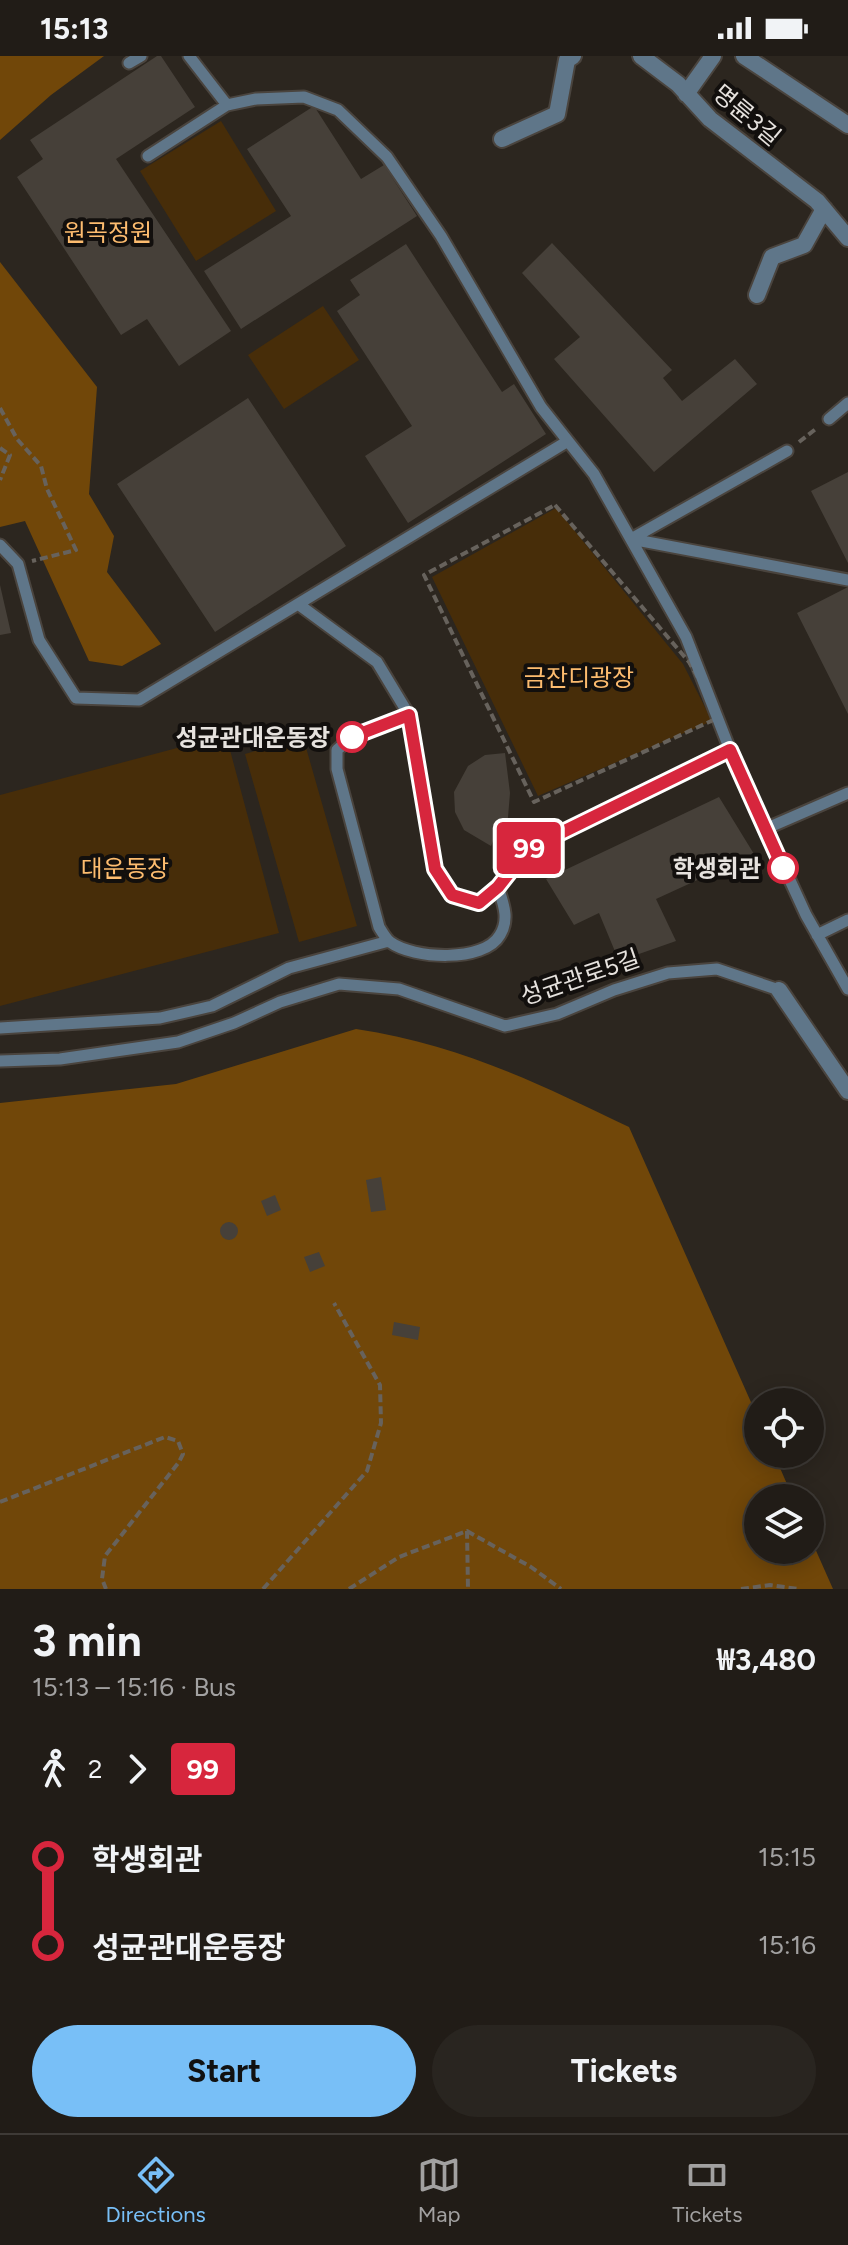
<!DOCTYPE html>
<meta charset="utf-8">
<style>
:root{--surface:#211c17;--page:#292520;--text:#f1f3f6;--muted:#a2a1a1;--line:#3e3a36;--accent:#78bff7}
body{margin:0;font-family:Figtree,"Noto Sans KR",sans-serif;background:var(--page);color:var(--text);height:100vh;display:flex;flex-direction:column;font-size:30px;white-space:nowrap}
*{box-sizing:border-box;margin:0}
p{font-size:26px;color:var(--muted)}
.icon{flex:none;width:44px;height:44px;fill:none;stroke:currentColor;stroke-width:2;stroke-linecap:round;stroke-linejoin:round}
.map{position:relative;height:1533px;overflow:hidden}
.panel{display:flex;flex-direction:column;background:var(--surface);flex:1}
.panel>*{flex:none}
.badge{padding:0 16px;border-radius:6px;font-size:28px;line-height:52px}
.tools{position:absolute;left:744px;top:1332px;display:grid;gap:16px}
.tools a{display:grid;place-items:center;width:80px;height:80px;border-radius:50%;background:var(--surface);box-shadow:0 4px 20px #0003,0 0 0 2px var(--line);font-size:40px}
.map>.badge{position:absolute;translate:-50% -50%;box-shadow:0 0 0 4px #fff}
.legs{display:flex;align-items:center;gap:12px;height:88px;padding:0 32px;font-size:26px}
.legs p{margin-inline-start:auto}
.head{display:flex;align-items:center;justify-content:space-between;height:136px;padding:0 32px}
h1{font-size:44px;font-weight:700;line-height:60px}
.primary-button{display:flex;gap:16px;margin-top:auto;padding:16px 32px}
.primary-button a{flex:1;height:92px;border-radius:48px;background:var(--accent);color:#111;font-size:32px;font-weight:700;line-height:92px;text-align:center}
.primary-button a+a{background:var(--page);color:var(--text)}
ul{padding:0 32px;list-style:none}
li{display:flex;align-items:center;gap:28px;height:88px;font-size:30px}
li i{display:grid;place-items:center;width:12px;height:100%;margin:0 10px;background:currentColor}
li i::after{content:'';width:20px;height:20px;margin:-10px;border:6px solid;border-radius:50%;background:var(--surface)}
li p{margin-inline-start:auto}
li:first-child i{background:linear-gradient(#0000 50%,currentColor 0)}
li:last-child i{background:linear-gradient(currentColor 50%,#0000 0)}
.status{display:flex;justify-content:space-between;align-items:center;height:56px;padding:0 40px;background:var(--surface);direction:ltr}
.status svg{height:22px;fill:currentColor}
.tab-bar{display:flex;justify-content:space-around;align-items:center;height:112px;border-top:2px solid var(--line);background:var(--surface);font-size:22px;color:var(--muted)}
.tab-bar a{display:grid;justify-items:center;gap:4px}
.tab-bar .current{color:var(--accent)}
.map>svg:first-child{display:block}
.green{fill:#472d09}
.forest{fill:#714709}
.building{fill:#464039}
.lines{fill:none;stroke-linecap:round;stroke-linejoin:round}
.lane-casing{stroke:#4a443e;stroke-width:15}
.street-casing{stroke:#4a443e;stroke-width:20}
.path{stroke:#67625c;stroke-width:4;stroke-dasharray:8 4;stroke-linecap:butt}
.lane{stroke:#5f7689;stroke-width:11}
.street{stroke:#5f7689;stroke-width:16}
.line-1-casing{stroke:#fff;stroke-width:18}
.line-1{stroke:#d7263d;stroke-width:12}
.stop-1-dot{fill:#fff;stroke:#d7263d;stroke-width:4}
.labels{text-anchor:middle;dominant-baseline:central;stroke-width:8;stroke-linejoin:round;paint-order:stroke}
.street-label{font-size:24px;fill:#e6e2de;stroke:#120f0d}
.park-label{font-size:24px;fill:#fdbc6f;stroke:#120f0d}
.stop-label{font-size:24px;font-weight:bold;fill:#e6e2de;stroke:#120f0d;text-anchor:end}
</style>
<div class="status"><b>15:13</b><svg viewBox="0 0 49 12"><path d="M0 12V9h3v3zM5 12V6h3v6zM10 12V3h3v9zM15 12V0h3v12zM26 1h20v11H26zM47 4h2v5h-2z"/></svg></div>
<div class="map">
<svg width="848" height="1533" viewBox="0 0 848 1533">
<rect width="100%" height="100%" fill="#2c261f"/>
<!-- green -->
<path class="green" d="M221,65L276,155L196,205L140,115Z
M323,250L359,304L284,353L248,299Z
M556,452L683,608L712,665L538,740L432,521Z
M226,679L279,877L0,950V739Z
M303,681L357,870L299,886L245,698Z"/>
<!-- forest -->
<path class="forest" d="M0,0H104L51,39L0,84Z
M0,206L97,331L89,438L114,480L107,516L161,588L122,610L89,605L25,465L0,471Z
M356,973C460,989 535,1026 629,1071L758,1362V1398H774L793,1442H758V1494H810V1481L833,1533H0V1047L176,1028Z"/>
<!-- building -->
<path class="building" d="M157,0H161L195,51L116,103L231,275L179,310L147,263L121,279L17,121L43,103L30,84Z
M314,50L361,123L384,109L417,160L241,273L204,215L291,160L247,93Z
M552,187L672,314L663,322L682,345L735,303L757,328L654,416L554,303L580,281L522,217Z
M406,188L502,336L514,328L546,378L408,467L365,400L412,370L337,255L360,239L350,224Z
M248,342L346,490L215,576L117,428Z
M848,416V507L811,435Z
M0,529L11,577L0,579Z
M848,531V658L797,557Z
M505,697L510,737L507,773L495,780L491,790L464,774L455,756L454,736L468,710L485,699Z
M719,741L754,798L656,843L676,885L619,905L599,857L574,869L546,823Z
M381,1121L386,1154L371,1156L366,1124Z
M275,1139L281,1154L267,1160L261,1145Z
M220 1175a9 9 0 1 1 18 0a9 9 0 1 1-18 0Z
M319,1196L325,1210L310,1216L304,1201Z
M394,1266L420,1271L418,1284L392,1279Z"/>
<g class="lines">
<!-- lane casing -->
<g class="lane-casing">
<path id="lane" d="M189,0L227,49
M129,7L141,0
M148,100L227,49L256,43L304,41L338,54L387,101L441,180L541,351L594,418L686,581L730,694
M829,363L848,347
M631,483L848,524
M631,483L787,395
M0,489L18,508L39,584L76,642L139,644L298,548L377,606L409,659L435,813L452,839L479,847L498,831L528,793L730,694L806,859L848,933
M298,548L568,385
M409,659L352,681L337,694V713L379,871C382,876 386,883 390,886C413,903 484,907 500,879C510,863 503,847 498,831
M765,773L848,737
M817,879L848,864
M0,972L160,962L212,950L289,912L389,885
M0,1005L60,1003L178,986L234,967L280,946L339,928L399,933L505,970L557,958L614,934L668,917L717,913L779,934"/>
</g>
<!-- street casing -->
<g class="street-casing">
<path id="street" d="M641,0L678,28L710,63L817,145L848,182
M744,0L848,69
M686,38L713,0
M502,83L557,58L567,4L573,0
M757,239L772,201L804,189L824,153
M779,934L848,1035"/>
</g>
<!-- path -->
<path class="path" d="M0,352L17,383L41,410L47,433L76,494L32,505
M799,386L817,372
M0,392L10,399L0,424
M555,449L689,606L720,661L534,746L424,519Z
M0,1446L165,1381L178,1385L183,1398L179,1406L105,1500L102,1523L106,1533
M467,1475L531,1511L561,1533
M263,1533L367,1415L381,1367L380,1329L334,1247
M349,1533L399,1501L467,1475L468,1533
M741,1533L770,1529L798,1533"/>
<!-- lane -->
<use href="#lane" class="lane"/>
<!-- street -->
<use href="#street" class="street"/>
</g>
<g class="lines">
<!-- line-1 casing -->
<g class="line-1-casing">
<path id="line-1" d="M352,681L409,659L435,813L452,839L479,847L498,831L528,793L730,694L783,812"/>
</g>
<!-- line-1 -->
<use href="#line-1" class="line-1"/>
</g>
<!-- markers -->
<g class="stop-1-dot">
<circle cx="352" cy="681" r="14"/>
<circle cx="783" cy="812" r="14"/>
</g>
<g class="labels">
<!-- street labels -->
<g class="street-label">
<text transform="translate(747 59) rotate(40)">명륜3길</text>
<text transform="translate(580 921) rotate(-19)">성균관로5길</text>
</g>
<!-- park labels -->
<g class="park-label">
<text x="108" y="176">원곡정원</text>
<text x="579" y="621">금잔디광장</text>
<text x="125" y="812">대운동장</text>
</g>
<!-- stop labels -->
<g class="stop-label">
<text x="330" y="681">성균관대운동장</text>
<text x="761" y="812">학생회관</text>
</g>
</g>
</svg>
<div class="tools">
<a><svg class="icon" aria-label="locate" viewBox="0 0 24 24"><circle cx="12" cy="12" r="6"/><path d="M12 2v4M12 18v4M2 12h4M18 12h4"/></svg></a>
<a><svg class="icon" aria-label="layers" viewBox="0 0 24 24"><path d="M12 4l9 5-9 5-9-5zM3 14l9 5 9-5"/></svg></a>
</div>
<b class="badge" style="left:529px;top:792px;background:#d7263d;color:#fff">99</b>
</div>
<section class="panel">
<div class="head"><div><h1>3 min</h1><p>15:13 – 15:16 · Bus</p></div><b>₩3,480</b></div>
<div class="legs"><svg class="icon" aria-label="walk" viewBox="0 0 24 24"><circle cx="13" cy="4" r="2"/><path d="M13 8l-2 6 4 7M11 14l-3 7M7 12l3-4h3l4 4"/></svg>2<svg class="icon" aria-label="forward" viewBox="0 0 24 24"><path d="M9 5l7 7-7 7"/></svg><b class="badge" style="background:#d7263d;color:#fff">99</b></div>
<ul>
<li><i style="color:#d7263d"></i><b>학생회관</b><p>15:15</p></li>
<li><i style="color:#d7263d"></i><b>성균관대운동장</b><p>15:16</p></li>
</ul>
<div class="primary-button"><a>Start</a><a>Tickets</a></div>
</section>
<nav class="tab-bar">
<a class="current"><svg class="icon" aria-label="directions" viewBox="0 0 24 24"><path d="M12 3l9 9-9 9-9-9zM9 14v-3h6M13 9l2 2-2 2"/></svg>Directions</a>
<a><svg class="icon" aria-label="map" viewBox="0 0 24 24"><path d="M3 6l6-2 6 2 6-2v14l-6 2-6-2-6 2zM9 4v14M15 6v14"/></svg>Map</a>
<a><svg class="icon" aria-label="tickets" viewBox="0 0 24 24"><path d="M3 7h18v10H3zM15 7v10"/></svg>Tickets</a>
</nav>
